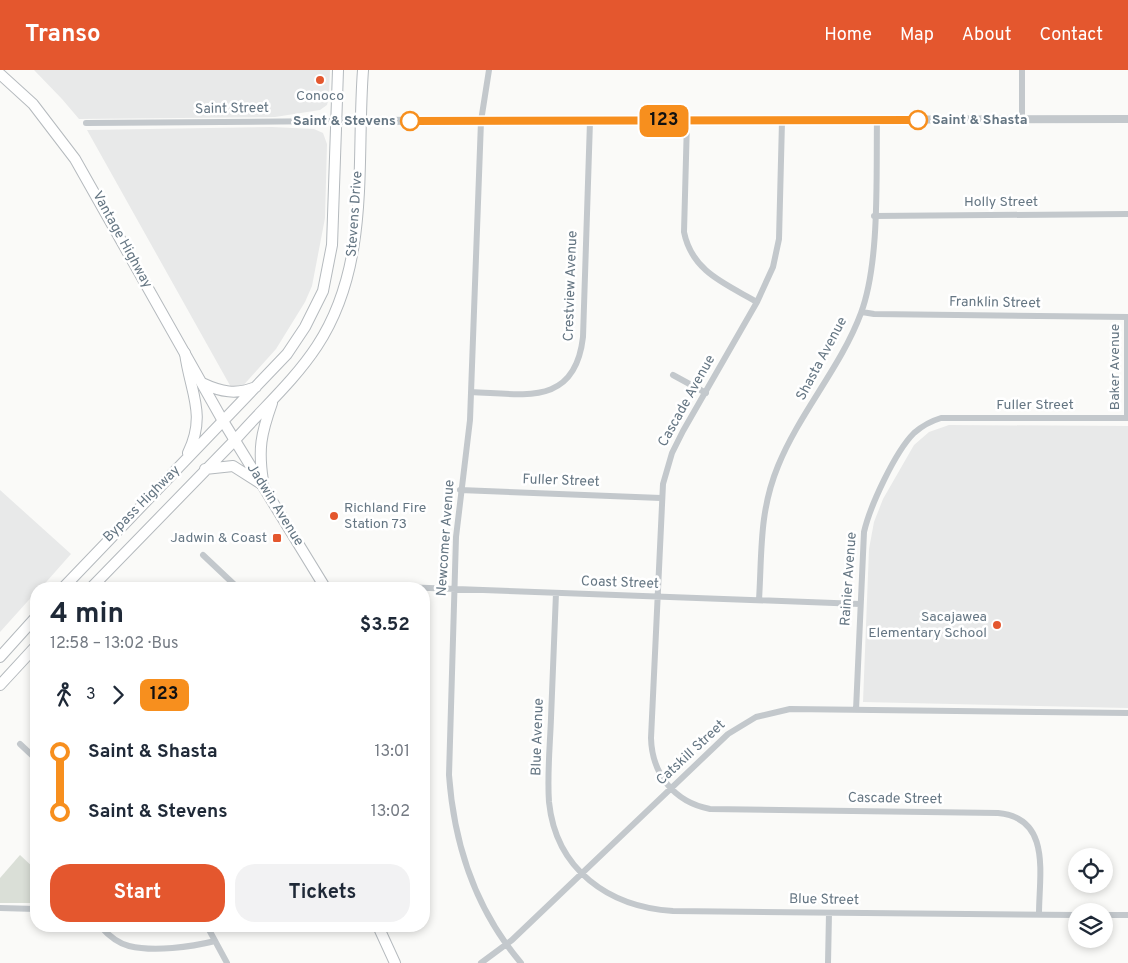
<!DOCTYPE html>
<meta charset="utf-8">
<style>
:root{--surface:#fff;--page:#f2f2f3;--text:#1f2937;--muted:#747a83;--accent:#e4572e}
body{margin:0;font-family:Overpass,sans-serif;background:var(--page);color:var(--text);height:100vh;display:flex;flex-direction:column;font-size:19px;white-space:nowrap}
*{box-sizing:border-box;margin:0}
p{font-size:16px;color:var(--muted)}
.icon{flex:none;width:28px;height:28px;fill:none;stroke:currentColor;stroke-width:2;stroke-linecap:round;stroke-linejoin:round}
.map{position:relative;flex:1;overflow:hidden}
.details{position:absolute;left:30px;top:512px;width:400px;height:350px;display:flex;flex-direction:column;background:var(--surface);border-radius:20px;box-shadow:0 2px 8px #0003}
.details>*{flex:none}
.badge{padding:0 10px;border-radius:8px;font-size:18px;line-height:32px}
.buttons{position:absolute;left:1068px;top:778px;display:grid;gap:10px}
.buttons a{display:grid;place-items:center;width:45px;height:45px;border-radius:50%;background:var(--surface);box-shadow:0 2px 8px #0003;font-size:25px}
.map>.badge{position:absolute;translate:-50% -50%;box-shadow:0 0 0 2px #fff}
.legs{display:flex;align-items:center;gap:8px;height:55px;padding:0 20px;font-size:16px}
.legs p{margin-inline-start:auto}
.head{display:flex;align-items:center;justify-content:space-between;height:85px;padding:0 20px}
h1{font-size:28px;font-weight:700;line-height:38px}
.action{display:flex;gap:10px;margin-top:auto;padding:10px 20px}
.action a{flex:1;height:58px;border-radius:20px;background:var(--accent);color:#fff;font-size:20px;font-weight:700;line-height:58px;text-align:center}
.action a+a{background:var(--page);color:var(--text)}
ul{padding:0 20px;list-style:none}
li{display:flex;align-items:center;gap:18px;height:60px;font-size:19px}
li i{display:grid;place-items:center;width:8px;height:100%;margin:0 6px;background:currentColor}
li i::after{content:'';width:12px;height:12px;margin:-6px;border:4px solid;border-radius:50%;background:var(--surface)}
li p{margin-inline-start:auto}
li:first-child i{background:linear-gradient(#0000 50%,currentColor 0)}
li:last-child i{background:linear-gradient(currentColor 50%,#0000 0)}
header{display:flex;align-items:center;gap:30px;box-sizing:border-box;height:70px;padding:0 25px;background:var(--accent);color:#fff}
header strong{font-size:24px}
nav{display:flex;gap:28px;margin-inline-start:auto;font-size:18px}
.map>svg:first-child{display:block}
.built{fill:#e8e9e9}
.green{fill:#dadfd7}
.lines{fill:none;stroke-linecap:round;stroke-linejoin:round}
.primary-casing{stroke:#b5babe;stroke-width:12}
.trunk-casing{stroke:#b4b9bd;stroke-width:12}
.minor{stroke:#c3c8cc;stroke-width:6}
.tertiary{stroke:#c3c8cc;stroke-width:8}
.primary{stroke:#fff;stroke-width:10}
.trunk{stroke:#fff;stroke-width:10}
.line-1-casing{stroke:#fff;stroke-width:11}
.line-1{stroke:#f78f1e;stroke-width:8}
.poi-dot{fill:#e4572e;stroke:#fff;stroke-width:2}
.stop-1-dot{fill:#fff;stroke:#f78f1e;stroke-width:2.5}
.labels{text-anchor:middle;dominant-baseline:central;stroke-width:5;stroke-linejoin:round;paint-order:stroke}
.poi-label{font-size:14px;fill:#657683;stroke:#fff;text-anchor:end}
.street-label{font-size:14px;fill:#657683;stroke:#fff}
.stop-label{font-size:14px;font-weight:bold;fill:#657683;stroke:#fff;text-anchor:start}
</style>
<header>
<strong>Transo</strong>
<nav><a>Home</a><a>Map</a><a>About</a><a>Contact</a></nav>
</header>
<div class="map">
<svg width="1128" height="893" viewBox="0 0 1128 893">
<rect width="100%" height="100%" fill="#fafaf8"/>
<!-- built -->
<path class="built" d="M34,0H330L329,27L327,35L320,40L275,47L79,49L62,29Z
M272,57L314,59L323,63L327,74L325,148L312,216L305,232L276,279L240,319H232L87,60Z
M949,355L1128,356V638L863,632L869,479L874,452L883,429L914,375L929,362Z
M0,420L71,484L40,519H36V522L0,562Z"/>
<!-- green -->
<path class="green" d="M20,785L36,800V833H0V808Z"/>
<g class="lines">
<!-- primary casing -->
<g class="primary-casing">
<path id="primary" d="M0,4L33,34L75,89L223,351L326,519
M202,313C221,322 236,325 256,317
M223,351L287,284L305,257L323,221L332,175L338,0
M235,370C262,339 294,311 317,276C371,194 356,93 363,0
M263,411C258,379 261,364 272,333
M378,856L395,893"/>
</g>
<!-- trunk casing -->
<g class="trunk-casing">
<path id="trunk" d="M185,283C190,322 207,344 188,383
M205,399L233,396L263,415
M62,519L223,351
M90,519L235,370
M0,587L36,547
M0,615L36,576"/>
</g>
<!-- minor -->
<path class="minor" d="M489,0L481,51L470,350L456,467L449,705C454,774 476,840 521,893
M1022,0V50
M687,51L684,162C692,202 726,214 757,232
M782,51L779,169L773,197L757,232L683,361L672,383L663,414L651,668C652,704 674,732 710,739L998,743C1052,748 1039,805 1039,844
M86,53L336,51
M874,146L1128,144
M862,242L874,244L1128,247
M673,305L706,323
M471,322C524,324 575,337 583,267L590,51
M1127,348V247
M460,420L661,428
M203,485L239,519
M380,519L402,517L860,534
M556,523C554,565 553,607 551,648C550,676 547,704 549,732C556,800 609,837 673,841L1076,845
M759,530C762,482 759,442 778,396C800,342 841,297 861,243C880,192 876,106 877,50
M856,640L864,462C870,436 895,382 914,363C922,356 931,351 941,348H1128
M20,674L36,689
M0,838L36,839
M1104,845H1128
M100,856C108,865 117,873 129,876C154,882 191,877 215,871
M207,856L227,893
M481,893L512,870L728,664L756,647L790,639L1128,643
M828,893L829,843"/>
<!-- tertiary -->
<path class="tertiary" d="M336,51L1128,49"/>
<!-- primary -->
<use href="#primary" class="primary"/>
<!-- trunk -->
<use href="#trunk" class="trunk"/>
</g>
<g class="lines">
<!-- line-1 casing -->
<g class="line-1-casing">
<path id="line-1" d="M410,51L918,50"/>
</g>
<!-- line-1 -->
<use href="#line-1" class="line-1"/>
</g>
<!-- markers -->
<g class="poi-dot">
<circle cx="320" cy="10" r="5"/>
<circle cx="334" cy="446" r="5"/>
<rect x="272" y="463" width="10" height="10" rx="2.5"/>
<circle cx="997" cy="555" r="5"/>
</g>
<g class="stop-1-dot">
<circle cx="918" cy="50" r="9"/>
<circle cx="410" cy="51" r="9"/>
</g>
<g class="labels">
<!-- poi labels -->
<g class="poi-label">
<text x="320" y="26" text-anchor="middle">Conoco</text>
<text x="344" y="438" text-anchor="start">Richland Fire<tspan x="344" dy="16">Station 73</tspan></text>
<text x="267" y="468">Jadwin &amp; Coast</text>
<text x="987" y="547">Sacajawea<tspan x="987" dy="16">Elementary School</tspan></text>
</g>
<!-- street labels -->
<g class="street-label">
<text transform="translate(232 39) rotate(-1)">Saint Street</text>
<text x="1001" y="132">Holly Street</text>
<text transform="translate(355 144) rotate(-86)">Stevens Drive</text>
<text transform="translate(122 170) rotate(61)">Vantage Highway</text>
<text transform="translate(571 216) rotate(-88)">Crestview Avenue</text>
<text transform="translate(995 233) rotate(1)">Franklin Street</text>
<text transform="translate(822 289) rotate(-62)">Shasta Avenue</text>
<text transform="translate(1115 297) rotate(-90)">Baker Avenue</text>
<text transform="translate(687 331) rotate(-61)">Cascade Avenue</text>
<text x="1035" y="335">Fuller Street</text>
<text transform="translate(561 411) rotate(2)">Fuller Street</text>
<text transform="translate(142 434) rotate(-45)">Bypass Highway</text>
<text transform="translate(275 435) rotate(58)">Jadwin Avenue</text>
<text transform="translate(446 468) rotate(-86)">Newcomer Avenue</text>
<text transform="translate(849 509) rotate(-86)">Rainier Avenue</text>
<text transform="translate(620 513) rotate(2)">Coast Street</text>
<text transform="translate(538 667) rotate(-88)">Blue Avenue</text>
<text transform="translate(691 683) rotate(-43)">Catskill Street</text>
<text transform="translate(895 729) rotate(1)">Cascade Street</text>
<text transform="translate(824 830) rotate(1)">Blue Street</text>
</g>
<!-- stop labels -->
<g class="stop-label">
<text x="932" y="50">Saint &amp; Shasta</text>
<text x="396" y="51" text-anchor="end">Saint &amp; Stevens</text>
</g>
</g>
</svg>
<div class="buttons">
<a><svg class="icon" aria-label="locate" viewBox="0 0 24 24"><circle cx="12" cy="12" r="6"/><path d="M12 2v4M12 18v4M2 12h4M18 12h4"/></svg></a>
<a><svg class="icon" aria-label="layers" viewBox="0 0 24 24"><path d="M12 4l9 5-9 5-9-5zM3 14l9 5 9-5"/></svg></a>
</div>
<b class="badge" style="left:664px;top:51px;background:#f78f1e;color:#111">123</b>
<section class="details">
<div class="head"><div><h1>4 min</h1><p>12:58 – 13:02 · Bus</p></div><b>$3.52</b></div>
<div class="legs"><svg class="icon" aria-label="walk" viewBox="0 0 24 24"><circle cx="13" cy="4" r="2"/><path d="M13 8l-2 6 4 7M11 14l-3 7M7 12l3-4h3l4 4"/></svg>3<svg class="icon" aria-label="forward" viewBox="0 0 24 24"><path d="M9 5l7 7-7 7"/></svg><b class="badge" style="background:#f78f1e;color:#111">123</b></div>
<ul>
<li><i style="color:#f78f1e"></i><b>Saint &amp; Shasta</b><p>13:01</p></li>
<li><i style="color:#f78f1e"></i><b>Saint &amp; Stevens</b><p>13:02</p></li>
</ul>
<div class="action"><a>Start</a><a>Tickets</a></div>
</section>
</div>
